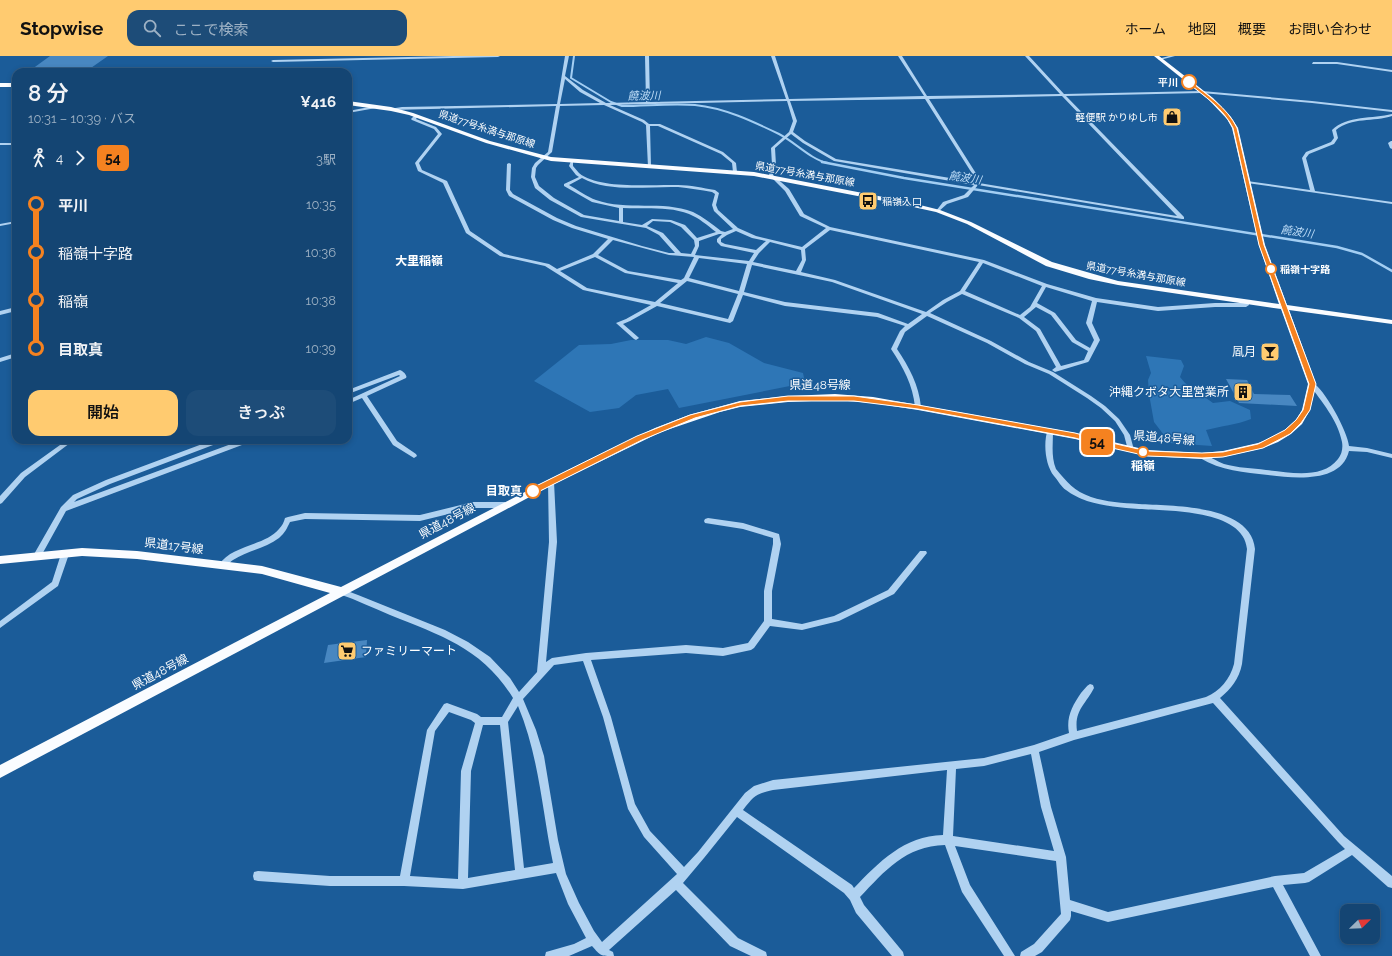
<!DOCTYPE html>
<html lang="ja">
<meta charset="utf-8">
<style>
:root{--surface:#144573;--page:#1d4c78;--text:#f1f3f6;--muted:#9db1c4;--line:#335d85;--accent:#ffcb70}
body{margin:0;font-family:Raleway,"Noto Sans JP",sans-serif;background:var(--page);color:var(--text);height:100vh;display:flex;flex-direction:column;font-size:15px;white-space:nowrap}
*{box-sizing:border-box;margin:0}
p{font-size:13px;color:var(--muted)}
.icon{flex:none;width:22px;height:22px;fill:none;stroke:currentColor;stroke-width:2;stroke-linecap:round;stroke-linejoin:round}
.map{position:relative;flex:1;overflow:hidden}
.sheet{position:absolute;left:12px;top:12px;width:340px;height:376px;display:flex;flex-direction:column;background:var(--surface);border-radius:12px;box-shadow:0 2px 6px #0003,0 0 0 1px var(--line)}
.sheet>*{flex:none}
.badge{padding:0 8px;border-radius:6px;font-size:14px;line-height:26px}
.needle{width:26px;rotate:67deg}
.controls{position:absolute;left:1340px;top:848px;display:grid;gap:8px}
.controls a{display:grid;place-items:center;width:40px;height:40px;border-radius:8px;background:var(--surface);box-shadow:0 2px 6px #0003,0 0 0 1px var(--line);font-size:20px}
.map>.badge{position:absolute;translate:-50% -50%;box-shadow:0 0 0 2px #fff}
.legs{display:flex;align-items:center;gap:6px;height:44px;padding:0 16px;font-size:13px}
.legs p{margin-inline-start:auto}
.overview{display:flex;align-items:center;justify-content:space-between;height:68px;padding:0 16px}
h1{font-size:22px;font-weight:600;line-height:30px}
.cta{display:flex;gap:8px;margin-top:auto;padding:8px 16px}
.cta a{flex:1;height:46px;border-radius:12px;background:var(--accent);color:#111;font-size:16px;font-weight:600;line-height:46px;text-align:center}
.cta a+a{background:var(--page);color:var(--text)}
ul{padding:0 16px;list-style:none}
li{display:flex;align-items:center;gap:14px;height:48px;font-size:15px}
li i{display:grid;place-items:center;width:6px;height:100%;margin:0 5px;background:currentColor}
li i::after{content:'';width:10px;height:10px;margin:-5px;border:3px solid;border-radius:50%;background:var(--surface)}
li p{margin-inline-start:auto}
li:first-child i{background:linear-gradient(#0000 50%,currentColor 0)}
li:last-child i{background:linear-gradient(currentColor 50%,#0000 0)}
header{display:flex;align-items:center;gap:24px;box-sizing:border-box;height:56px;padding:0 20px;background:var(--accent);color:#111}
header strong{font-size:19px}
nav{display:flex;gap:22px;margin-inline-start:auto;font-size:14px}
.search{width:280px;height:36px;background:var(--page);display:flex;align-items:center;gap:10px;box-sizing:border-box;padding:0 14px;border-radius:12px;color:var(--muted);font-size:15px}
.map>svg:first-child{display:block}
.green{fill:#2e76b6}
.lines{fill:none;stroke-linecap:round;stroke-linejoin:round}
.stream-far1{stroke:#a3cef3;stroke-width:2}
.stream{stroke:#a3cef3;stroke-width:2.5}
.building{fill:#4887c1}
.minor{fill:#b0d2f1;fill-rule:evenodd}
.major{fill:#fafcff;fill-rule:evenodd}
.line-1{fill:#f58220;stroke:#fff}
.stop-1-dot{fill:#fff;stroke:#f58220;stroke-width:2}
.labels{text-anchor:middle;dominant-baseline:central;stroke-width:3;stroke-linejoin:round;paint-order:stroke}
.far-stop-label{font-size:10px;font-weight:bold;fill:#fff;stroke:#1b5c99;text-anchor:end}
.far-poi-label{font-size:10px;fill:#fff;stroke:#1b5c99;text-anchor:end}
.far-street-label{font-size:10px;fill:#fff;stroke:#1b5c99}
.far-water-label{font-size:11px;font-style:italic;fill:#bddcf7;stroke:#1b5c99}
.far-quarter-label{font-size:12px;font-weight:bold;fill:#fff;stroke:#1b5c99}
.poi-label{font-size:12px;fill:#fff;stroke:#1b5c99;text-anchor:end}
.street-label{font-size:12px;fill:#fff;stroke:#1b5c99}
.stop-label{font-size:12px;font-weight:bold;fill:#fff;stroke:#1b5c99}
</style>
<header>
<strong>Stopwise</strong>
<div class="search"><svg class="icon" aria-label="search" viewBox="0 0 24 24"><circle cx="10" cy="10" r="6"/><path d="M15 15l6 6"/></svg>ここで検索</div>
<nav><a>ホーム</a><a>地図</a><a>概要</a><a>お問い合わせ</a></nav>
</header>
<div class="map">
<svg width="1392" height="900" viewBox="0 0 1392 900">
<rect width="100%" height="100%" fill="#1b5c99"/>
<!-- green -->
<path class="green" d="M706,281L729,287L764,307L803,317L805,327L679,352L668,333L636,339L619,352L590,356L534,325L579,289L611,288L631,284H668L686,288Z
M1146,300L1181,304L1184,310L1180,321L1185,327L1213,347L1230,345L1250,354L1251,363C1236,369 1221,370 1206,374L1212,390L1170,387L1154,366L1149,338L1148,324L1151,317Z"/>
<g class="lines">
<!-- stream-far1 -->
<path class="stream-far1" d="M574,0L571,22L611,46L622,50C646,50 671,47 695,49C725,52 752,65 779,78C795,86 811,104 828,107"/>
<!-- stream -->
<path class="stream" d="M822,106L904,122L1337,191L1362,198L1392,215"/>
</g>
<!-- building -->
<path class="building" d="M50,0H108L88,14L80,16H28Z
M1226,323L1247,324L1254,338L1290,339L1297,350L1239,347Z
M367,584L366,601L324,607L328,589Z"/>
<g class="lines">
<!-- minor -->
<path class="minor" d="M453,0H500L498,1L273,6L271,5L273,4Z
M565,0H569L565,20L583,34L606,47L646,46L645,0H649L650,46L786,43L771,0H775L789,43L924,40L898,0H902L927,40L1060,38L1025,0H1029L1064,38L1202,35L1312,45L1392,54V56L1312,47L1202,37L1066,40L1184,161V163H1182L978,129L968,141L947,148L938,156L936,155L943,146L964,139L974,129L834,105L803,87L791,78L775,92L776,109L773,119L789,133L804,158L830,171L984,204L1047,228L1096,242L1158,251L1215,247H1243L1244,244H1248L1249,249L1246,251H1215L1158,255L1097,246L1092,267L1100,284L1089,305L1088,306L1055,316L1052,314L1056,311L1036,275L1019,262L962,238L947,246L930,257L991,285L1029,306L1053,316L1091,340L1105,350L1119,363L1130,379L1134,394L1131,396L1128,394L1124,379L1115,365L1101,352L1087,342L1049,318L1025,308L987,287L927,260L905,276L897,293C909,311 919,329 921,351L918,353L915,351C913,329 903,311 891,293L900,275L905,270L877,261L785,250L743,239L733,265L730,267L657,250L630,265L623,268L638,281L639,282L636,284L634,283L616,267L626,263L651,249L583,234L545,210L500,200L466,177L443,127L418,115L415,107L438,78L434,73L412,64L411,63L415,59L418,60L416,63L436,71L442,78L419,107L422,114L447,125L470,175L504,198L549,208L557,213L593,198L608,183L572,172L553,164L509,140L506,134L507,108L509,107L511,108L510,134L513,138L557,162L576,170L642,190L669,197H675L659,179L646,172L581,161L550,144L535,132L531,121L532,112L535,107L548,96L556,50L391,54L389,53L402,51L557,48ZM565,23L580,36L600,47L560,48ZM1062,40L1177,160L979,127L977,119L929,43ZM925,43L973,119L974,126L836,103L805,85L793,76L797,65L790,45ZM787,45L793,65L789,76L771,92L772,109L769,119L785,135L800,160L826,172L802,191L756,180L738,172L718,154L716,149L719,137L715,134C703,132 690,129 678,129C653,128 599,134 579,117C577,115 575,112 573,110V105H571L569,110L576,119L579,121L564,128V130L592,146L619,152V165L584,159L554,142L539,130L535,121L536,112L538,109L552,96L560,50L604,49L642,66L646,69L648,111L651,110L650,70H658L721,98L732,107L733,116L735,117L737,116L736,107L723,96L660,68H649L644,64L610,49ZM582,122C609,137 648,130 678,131C689,132 701,134 712,136L715,138L712,149L714,155L733,173L725,176L721,175C712,168 703,161 693,156C662,144 627,155 596,144C587,141 578,134 569,129ZM623,152C645,153 669,150 689,158C699,162 707,169 716,176L697,182L685,169L671,164L652,163L642,169L623,166ZM653,165L670,166L681,171L694,184L695,190L691,198L681,197L663,177L647,170ZM830,174L979,206L960,235L943,244L926,256L835,224L801,216L806,204L805,193ZM736,175L752,182L766,185L756,194L725,188L721,186V183L727,179ZM719,178H722L717,183V186L721,190L754,197L749,205L695,199L699,190V185ZM613,184L669,199L694,201L684,222L681,224L628,215L598,199ZM770,186L801,194L802,204L796,215L753,206L759,197ZM595,201L625,217L678,227L655,246L587,232L560,215ZM699,202L747,208L739,235L689,222ZM983,207L1042,230L1030,251L1020,259L965,235ZM752,209L832,226L922,258L908,268L878,257L785,246L744,236ZM687,225L738,238L728,263L660,247ZM1046,231L1092,245L1086,267L1094,284L1090,292L1076,284L1055,257L1037,247ZM1036,251L1051,259L1072,286L1088,295L1084,304L1061,310L1040,273L1024,261Z
M1169,0H1175L1160,4L1158,3Z
M1313,6H1337L1392,14V16L1337,8H1312Z
M375,50H376V52L348,57V55Z
M1392,58V60C1374,66 1351,61 1336,74L1338,82L1334,88L1309,98L1306,102L1315,135L1392,146V148L1247,127L1245,126L1247,125L1310,134L1302,102L1306,96L1331,86L1334,82L1332,74C1347,59 1373,63 1392,58Z
M1391,85H1392V93L1390,92L1388,87Z
M0,87H16V89H0Z
M16,165V167L0,170V168Z
M16,251V255L0,259V255Z
M16,297V301L0,306V302Z
M400,314C403,315 408,320 406,322L367,340L397,385L416,398L417,400L414,402L393,389L362,342L348,348V344L400,320L399,319L348,338V334Z
M1312,326C1324,332 1348,376 1349,390L1367,392L1392,398V402L1367,396L1349,395C1341,428 1293,422 1268,419C1244,416 1221,415 1200,402L1199,400L1202,398C1210,400 1216,405 1224,408C1238,412 1252,412 1266,414C1288,416 1322,424 1338,403C1342,398 1343,392 1342,386C1338,364 1321,345 1309,328Z
M1048,373H1052L1053,375C1053,388 1051,401 1056,413C1067,426 1074,435 1091,441C1106,446 1123,447 1139,448C1171,450 1251,448 1255,493L1242,608C1239,623 1231,633 1220,642L1344,780L1392,820V832L1388,831L1352,799L1309,826L1305,827L1283,829L1321,900H1310L1273,831L1108,866L1071,855V860L1070,864L1042,896L1035,900H1020L1021,896L1034,888L1061,858L1056,805L955,790L970,829L1015,900H1004L962,836L945,789C905,790 885,815 860,841L864,849L903,896L904,900H892L856,857L850,844L844,837L737,761L704,802L683,827L738,882L766,896L767,900H751L730,890L676,834L609,894L613,896L614,900C600,900 601,900 592,890L569,900H545L546,896L574,888L586,882L568,848L556,817L463,833L404,830H330L258,825L254,824L253,820L254,816L258,815L330,820H400L427,674L444,648L447,647L477,658L481,661H502L513,642C482,592 442,580 390,559C373,552 357,544 339,538L338,536L339,534L342,533L358,539L445,574L468,586L490,601L510,622L519,636L537,616L549,486L548,426L551,424L554,426L557,486L546,606L552,602L586,597L686,589L723,592L748,587L764,565V535L773,488V482L743,473L705,467L704,465L705,463L708,462L743,467L779,478L781,488L772,535V563L802,568L834,560L888,534L920,495H926L927,497L894,538L839,565L802,574L770,570L754,592L751,594L723,600L686,597L591,604L611,661L635,748L650,775L684,811L698,796L745,737L754,730L773,724L984,702L1034,689L1069,677C1066,662 1072,650 1081,637C1084,634 1086,630 1090,628L1093,629L1094,632C1086,648 1074,654 1077,675L1206,641C1220,635 1230,623 1234,608L1247,493C1244,453 1167,455 1139,453C1122,452 1104,450 1087,445C1081,443 1071,438 1066,434C1061,431 1058,424 1054,420C1045,409 1043,386 1048,373ZM583,605L603,661L628,753L644,781L677,818L602,886L594,875L579,847L566,818L558,784L544,700L536,674L523,643L554,609ZM1213,647L1338,786L1345,793L1304,817L1275,820L1108,856L1070,844L1066,801L1051,751L1039,696L1074,684ZM518,650C539,700 542,754 553,807L524,812L508,666ZM449,656L471,664L475,667L461,715L458,823L410,820L435,675ZM483,669H500L515,814L468,822L471,715ZM1031,698L1041,751L1054,795L953,780L956,713L984,710ZM947,714L943,779C904,780 879,806 854,832L852,829L743,754C754,740 755,738 773,734Z
M67,384H74L25,421L2,447L0,448V440L21,417Z
M213,384H222L221,386L110,428L77,443L74,446L242,384H251L250,386L66,455L40,502H34L33,500L61,451L73,439L106,424Z
M473,446H505L508,449L505,452H473L420,465L305,463L290,466C287,472 285,477 279,482C266,492 247,495 233,504C228,507 227,513 220,511L219,509C231,489 265,490 279,473C282,470 284,466 285,462L288,461L305,457L420,459Z
M65,495L68,496L69,498L58,530L0,572V565L52,526L61,498L62,496Z"/>
<!-- major -->
<path class="major" d="M1154,0H1159L1213,42L1231,61L1238,72L1265,189L1287,249L1392,264V268L1289,254L1316,328L1310,354L1302,368L1291,378L1278,386L1263,392L1223,401L1202,403L1147,400L1075,383L918,354L873,347L835,344L788,346L740,351L720,356L661,376L554,428L0,722V709L330,537L262,518L137,503L82,500L0,508V500L82,492L137,495L262,510L341,531L548,424L655,372L689,359L740,345L788,340L835,338L873,341L1075,377L1147,394L1202,397L1223,395L1258,387L1272,382L1285,374L1296,364L1302,354L1308,328L1281,253L1118,229L1089,223L1046,210L967,168L936,156L904,149L754,120L551,105L486,87L409,59L391,55L348,49V45L391,51L413,57L490,85L551,101L754,116L904,145L940,154L971,166L1052,206L1118,225L1279,248L1259,189L1232,72L1227,63L1209,44Z
M0,27H16V31H0Z"/>
</g>
<!-- line-1 -->
<path class="line-1" d="M1188,25H1190C1207,39 1227,51 1237,72L1264,189L1316,328L1310,354L1301,367L1290,378L1263,392L1223,401L1202,402L1147,400L1112,392L1075,382L918,353L854,345H788L740,350L695,362L642,384L536,437H530V433L637,380L690,359L740,346L788,340H854L918,349L1075,377L1112,387L1147,395L1202,397L1223,396L1258,388L1285,374L1296,364L1303,354L1309,328L1259,189L1233,72C1223,52 1204,40 1188,27Z"/>
<!-- icons -->
<defs>
<g id="shop-square" transform="scale(1)"><rect x="-9" y="-9" width="18" height="18" rx="4" fill="#ffcb70" stroke="#1b5c99"/><path d="M-5-2.5h2.3a2.7 3.5 0 0 1 5.4 0H5L5.5 6h-11ZM-1.5-2.5h3a1.5 2.3 0 0 0-3 0Z" fill="#111"/></g>
<g id="bus-square" transform="scale(1)"><rect x="-9" y="-9" width="18" height="18" rx="4" fill="#ffcb70" stroke="#1b5c99"/><path d="M-5-6H5V4H4V6H2V4H-2V6H-4V4H-5ZM-3.5-4V0h7V-4ZM-3.5 1.2v1.5H-2V1.2ZM2 1.2v1.5H3.5V1.2Z" fill="#111"/></g>
<g id="bar-square" transform="scale(1)"><rect x="-9" y="-9" width="18" height="18" rx="4" fill="#ffcb70" stroke="#1b5c99"/><path d="M-6-5H6L.8 .8V4.5H3.5V6h-7V4.5H-.8V.8Z" fill="#111"/></g>
<g id="building-square" transform="scale(1)"><rect x="-9" y="-9" width="18" height="18" rx="4" fill="#ffcb70" stroke="#1b5c99"/><path d="M-4-6H4V6H1V3H-1V6H-4ZM-2.5-4.3h1.7v1.8h-1.7ZM.8-4.3h1.7v1.8H.8ZM-2.5-1h1.7V.8h-1.7ZM.8-1h1.7V.8H.8Z" fill="#111"/></g>
<g id="supermarket-square" transform="scale(1)"><rect x="-9" y="-9" width="18" height="18" rx="4" fill="#ffcb70" stroke="#1b5c99"/><path d="M-6-5.5h2.5l.6 2H6L4.5 2H-2.5L-4.4-4H-6ZM-1.5 3.2a1.3 1.3 0 1 0 .1 0ZM3 3.2a1.3 1.3 0 1 0 .1 0Z" fill="#111"/></g>
</defs>
<g fill-rule="evenodd">
<use href="#shop-square" x="1172" y="61"/>
<use href="#bus-square" x="868" y="145"/>
<use href="#bar-square" x="1270" y="296"/>
<use href="#building-square" x="1243" y="336"/>
<use href="#supermarket-square" x="347" y="595"/>
</g>
<!-- markers -->
<g class="stop-1-dot">
<circle cx="1189" cy="26" r="7"/>
<circle cx="1271" cy="213" r="5"/>
<circle cx="1143" cy="396" r="5"/>
<circle cx="533" cy="435" r="7"/>
</g>
<g class="labels">
<!-- far-stop labels -->
<g class="far-stop-label">
<text x="1178" y="26">平川</text>
<text x="1280" y="213" text-anchor="start">稲嶺十字路</text>
</g>
<!-- far-poi labels -->
<g class="far-poi-label">
<text x="1158" y="61">軽便駅 かりゆし市</text>
<text x="882" y="145" text-anchor="start">稲嶺入口</text>
</g>
<!-- far-street labels -->
<g class="far-street-label">
<text transform="translate(487 73) rotate(18)">県道77号糸満与那原線</text>
<text transform="translate(805 118) rotate(10)">県道77号糸満与那原線</text>
<text transform="translate(1136 218) rotate(10)">県道77号糸満与那原線</text>
</g>
<!-- far-water labels -->
<g class="far-water-label">
<text transform="translate(644 40) rotate(-1)">饒波川</text>
<text transform="translate(965 122) rotate(9)">饒波川</text>
<text transform="translate(1297 176) rotate(9)">饒波川</text>
</g>
<!-- far-quarter labels -->
<g class="far-quarter-label">
<text x="419" y="205">大里稲嶺</text>
</g>
<!-- poi labels -->
<g class="poi-label">
<text x="1256" y="296">凮月</text>
<text x="1229" y="336">沖縄クボタ大里営業所</text>
<text x="361" y="595" text-anchor="start">ファミリーマート</text>
</g>
<!-- street labels -->
<g class="street-label">
<text x="820" y="329">県道48号線</text>
<text transform="translate(1164 382) rotate(5)">県道48号線</text>
<text transform="translate(447 465) rotate(-28)">県道48号線</text>
<text transform="translate(174 490) rotate(7)">県道17号線</text>
<text transform="translate(160 616) rotate(-28)">県道48号線</text>
</g>
<!-- stop labels -->
<g class="stop-label">
<text x="1143" y="410">稲嶺</text>
<text x="522" y="435" text-anchor="end">目取真</text>
</g>
</g>
</svg>
<div class="controls">
<a><svg class="needle" viewBox="-14 -14 28 28"><path d="M0-13l5 13h-10z" fill="#e53935"/><path d="M0 13l5-13h-10z" fill="#9db1c4"/></svg></a>
</div>
<b class="badge" style="left:1097px;top:386px;background:#f58220;color:#111">54</b>
<section class="sheet">
<div class="overview"><div><h1>8 分</h1><p>10:31 – 10:39 · バス</p></div><b>¥416</b></div>
<div class="legs"><svg class="icon" aria-label="walk" viewBox="0 0 24 24"><circle cx="13" cy="4" r="2"/><path d="M13 8l-2 6 4 7M11 14l-3 7M7 12l3-4h3l4 4"/></svg>4<svg class="icon" aria-label="forward" viewBox="0 0 24 24"><path d="M9 5l7 7-7 7"/></svg><b class="badge" style="background:#f58220;color:#111">54</b><p>3駅</p></div>
<ul>
<li><i style="color:#f58220"></i><b>平川</b><p>10:35</p></li>
<li><i style="color:#f58220"></i><span>稲嶺十字路</span><p>10:36</p></li>
<li><i style="color:#f58220"></i><span>稲嶺</span><p>10:38</p></li>
<li><i style="color:#f58220"></i><b>目取真</b><p>10:39</p></li>
</ul>
<div class="cta"><a>開始</a><a>きっぷ</a></div>
</section>
</div>
